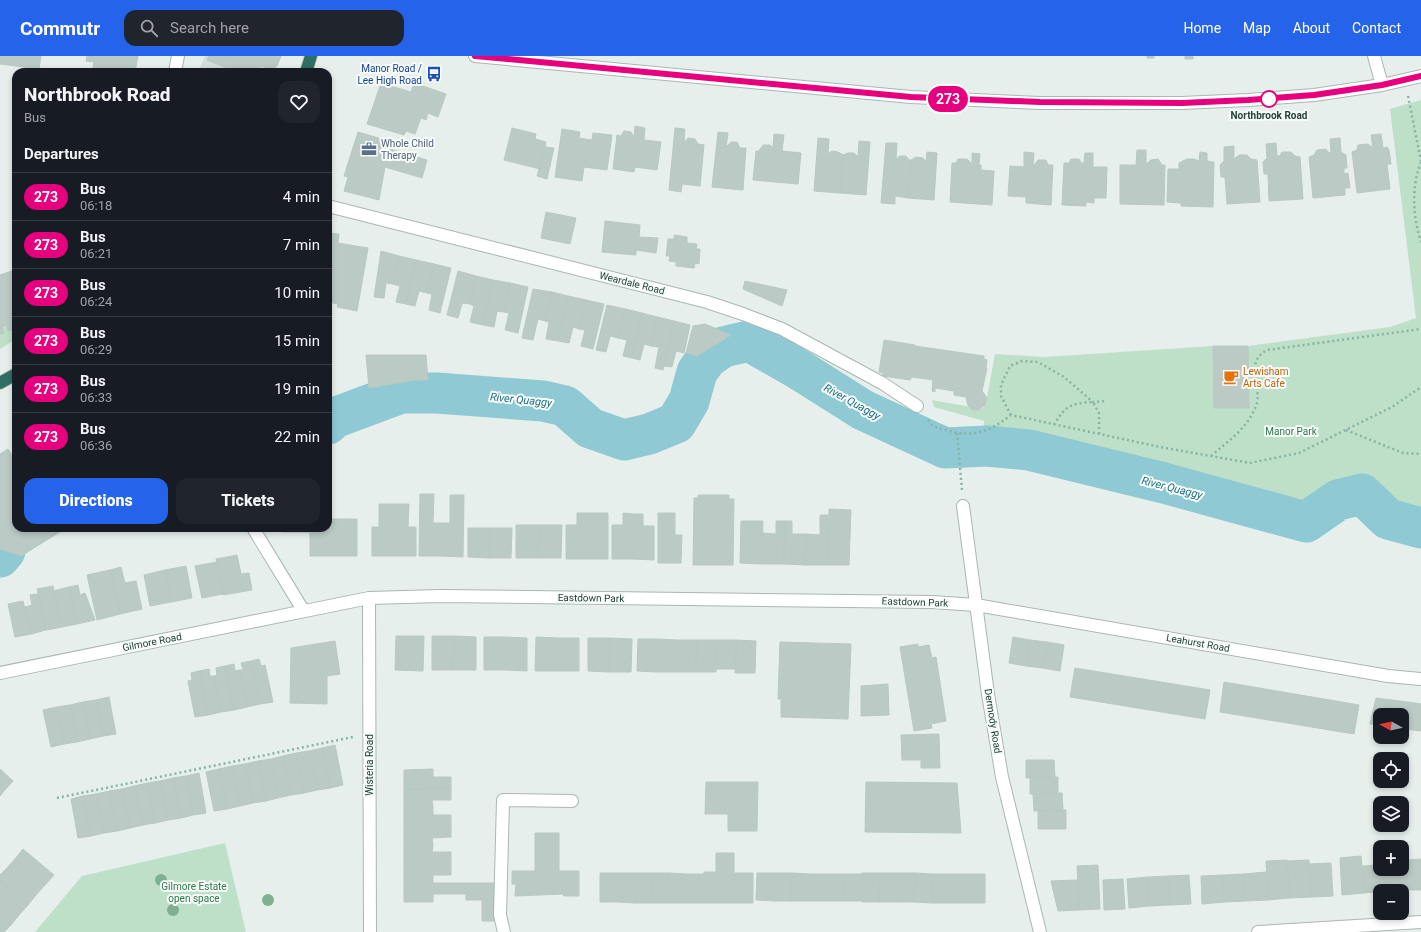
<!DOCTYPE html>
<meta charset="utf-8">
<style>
:root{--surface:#171b24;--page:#20242c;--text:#f1f3f6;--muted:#9ea1a6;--line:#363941;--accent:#2563eb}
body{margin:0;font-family:Roboto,sans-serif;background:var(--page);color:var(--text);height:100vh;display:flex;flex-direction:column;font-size:15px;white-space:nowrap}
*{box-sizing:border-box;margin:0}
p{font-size:13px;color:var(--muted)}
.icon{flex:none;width:22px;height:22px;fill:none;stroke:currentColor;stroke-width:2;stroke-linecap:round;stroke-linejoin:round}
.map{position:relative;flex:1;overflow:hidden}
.drawer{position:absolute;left:12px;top:12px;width:320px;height:464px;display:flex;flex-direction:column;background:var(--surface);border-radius:12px;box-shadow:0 2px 6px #0003}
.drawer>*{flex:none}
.badge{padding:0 8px;border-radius:13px;font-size:14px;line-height:26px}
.needle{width:26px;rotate:278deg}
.buttons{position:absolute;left:1373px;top:652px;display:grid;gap:8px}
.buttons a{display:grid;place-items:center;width:36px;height:36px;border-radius:8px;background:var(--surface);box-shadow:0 2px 6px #0003;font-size:20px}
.map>.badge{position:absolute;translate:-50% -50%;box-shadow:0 0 0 2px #fff}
h2{padding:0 12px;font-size:15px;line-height:36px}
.round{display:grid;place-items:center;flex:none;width:42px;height:42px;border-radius:12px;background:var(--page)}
.summary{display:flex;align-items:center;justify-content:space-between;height:68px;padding:0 12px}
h1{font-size:19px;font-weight:800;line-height:30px}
.cta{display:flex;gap:8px;margin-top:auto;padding:8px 12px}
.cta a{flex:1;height:46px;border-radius:12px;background:var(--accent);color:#fff;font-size:16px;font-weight:800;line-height:46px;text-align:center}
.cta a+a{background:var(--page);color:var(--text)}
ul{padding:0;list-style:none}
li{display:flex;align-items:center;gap:12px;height:48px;padding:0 12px;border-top:1px solid var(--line)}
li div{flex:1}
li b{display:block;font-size:15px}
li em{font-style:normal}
li .badge{min-width:44px;font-weight:700;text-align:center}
header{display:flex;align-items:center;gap:24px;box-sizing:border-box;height:56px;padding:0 20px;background:var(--accent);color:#fff}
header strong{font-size:19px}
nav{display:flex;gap:22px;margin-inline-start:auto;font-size:14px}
.search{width:280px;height:36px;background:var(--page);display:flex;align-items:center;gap:10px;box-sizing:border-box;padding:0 14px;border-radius:12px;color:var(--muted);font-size:15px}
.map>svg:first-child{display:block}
.built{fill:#d4dfda}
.green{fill:#bfe0c8}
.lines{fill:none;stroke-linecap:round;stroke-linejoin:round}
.river{stroke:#8ec9d4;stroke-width:41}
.building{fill:#bbcac4;stroke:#b8c9c2}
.minor-casing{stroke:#a8b8b2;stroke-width:14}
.highway-casing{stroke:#c2cac8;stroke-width:14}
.path{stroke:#86b3a5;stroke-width:2.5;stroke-dasharray:2 3;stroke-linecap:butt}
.minor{stroke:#fff;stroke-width:12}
.highway{stroke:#2f6f62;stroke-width:12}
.tree{fill:#80af93}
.line-casing{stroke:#fff;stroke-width:9}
.line{stroke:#e6007e;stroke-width:6}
.stop-dot{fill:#fff;stroke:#e6007e;stroke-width:2}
.labels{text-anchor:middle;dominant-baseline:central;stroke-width:4;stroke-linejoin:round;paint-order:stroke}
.transit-label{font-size:10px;fill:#164399;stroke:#f7fbf9;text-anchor:end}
.stop-label{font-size:10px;font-weight:bold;fill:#24423a;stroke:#f7fbf9}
.service-label{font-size:10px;fill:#4e5e75;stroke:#f7fbf9;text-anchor:start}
.street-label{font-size:10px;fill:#24423a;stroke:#f7fbf9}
.food-label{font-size:10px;fill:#c56008;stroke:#f7fbf9;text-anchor:start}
.park-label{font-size:10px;fill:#2d7a4b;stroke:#f7fbf9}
.water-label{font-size:11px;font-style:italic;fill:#1c6f80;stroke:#f7fbf9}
</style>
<header>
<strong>Commutr</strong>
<div class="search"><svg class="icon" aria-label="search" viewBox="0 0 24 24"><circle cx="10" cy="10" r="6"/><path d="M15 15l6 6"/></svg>Search here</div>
<nav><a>Home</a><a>Map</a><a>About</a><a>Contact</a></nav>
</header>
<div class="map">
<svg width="1421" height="876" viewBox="0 0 1421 876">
<rect width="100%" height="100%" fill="#e6efeb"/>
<!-- built -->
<path class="built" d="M205,0H279L274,16H198Z"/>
<!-- green -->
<path class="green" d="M1421,44V477L1384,469L1359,447L1338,451L1308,472L1080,411L1009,399L982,398L984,365L934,351L932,344L966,350L975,354L983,352L986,347L995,298L1044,301L1213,290H1248L1390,271L1416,262L1390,53Z
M7,269L9,274L16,272V283L0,293V278L4,277L2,271Z
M225,787L246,876H35L82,820Z"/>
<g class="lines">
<!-- river -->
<path class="river" d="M328,368L334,362L401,337H437L543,345L565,350L590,372L624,384L649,378L676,367L689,345L697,316L707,302L723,291L749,285L798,313L863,354L945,392L987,390L1029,394L1164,427L1306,466L1338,444L1362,438L1388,463L1421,472
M0,501L5,495"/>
</g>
<!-- building -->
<path class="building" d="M0,0H41L39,13L0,8Z
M87,0H138L135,16H92L94,6L86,5Z
M209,0H227L260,13L258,15L260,16H226L227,12L207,4Z
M227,0H281L277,10L272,14L261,10L260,13Z
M1147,0H1154V2H1147Z
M1185,0H1193V3H1185Z
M381,27L411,36L414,27L446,38L438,61L428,57L426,64L421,62L415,78L406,75L404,79L367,68Z
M635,70L645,72L644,84L661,86L657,114L635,111L634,116L613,113L617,79L621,80L624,75L631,76L634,81Z
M512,72L536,78L535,83L546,86L540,113L504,104Z
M675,72L685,73L684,87L688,82L695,83L698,88L704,89L700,130L682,128L681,136L669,134Z
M562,73L580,76L579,82L592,84L593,77L612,79L607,114L584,111L582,125L555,121Z
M358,76L392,86L390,93L427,104L422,122L385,111L379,144L344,135L348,121L344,120Z
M718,76L728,77L726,91L731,86H737L740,92H746L743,134L712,131Z
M774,78L784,79L782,95L801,97L798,128L753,124L756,95H759L763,89H770L773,92Z
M1381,78L1383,92L1387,91L1389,94L1391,108H1387L1390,133L1357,137L1352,96L1357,94L1358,89L1368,88L1373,92L1371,79Z
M818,82L829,83L828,98L832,95L838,96L843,99L840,137L814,135Z
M1340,82L1341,96L1346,99L1347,112H1344V118L1348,117L1350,132H1345V139L1313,142L1309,101L1314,99L1317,94L1326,93L1329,97L1331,96L1330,83Z
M859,85L870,86L866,139L840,137L843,99L848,97H854L858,101Z
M886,87H897L896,103L900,100H906L909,104H911L908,142L895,140V148L881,147Z
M1276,87L1277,100H1280L1282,96H1291L1295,100L1300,101L1303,143L1269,145L1268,118H1264L1263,106L1267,102L1266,88Z
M1234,90V103L1239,99H1247L1251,103L1257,104L1260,146L1227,148L1225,121H1221L1220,109L1224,105V91Z
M545,91L554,92L547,123L537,120Z
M1137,94H1146V108L1151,104L1158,103L1162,109H1165L1164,149L1120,148V109H1136Z
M927,96L937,97L934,144L908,142L911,104L916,101L923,102L926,106Z
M1024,96L1034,97L1033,108H1035L1038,104H1046L1048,109H1053L1051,149L1026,147V141L1008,140L1010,110L1024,111Z
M1200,96L1207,97V105L1214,106L1213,151L1181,150V147L1167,146L1168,113H1179V107L1187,103H1194L1199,105Z
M972,97L980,98L979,109H981V114L994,115L992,149L950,146L952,107H956L958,103H967L972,108Z
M1085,97H1093V111H1107L1106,142H1094V147L1086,146V150L1062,149L1064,107H1069L1071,103H1079L1081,107H1084Z
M546,156L576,162L570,188L541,182Z
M605,165L640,169L639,181L658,182L656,197L636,194V199L602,196Z
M328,177L339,178L338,187L368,192L357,255L337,251L338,248L328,246Z
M674,179L687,181V187L697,188L696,193H700L699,208L695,207L694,212L676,210V206L669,205L670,200H666L668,183H674Z
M381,195L399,200L393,228L386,227L384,242L374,241Z
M399,200L416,204L406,248L396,246L400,230L393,228Z
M416,204L434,208L427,237L419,235L415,250L406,248Z
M434,208L451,212L440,257L429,254L432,238L427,237Z
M15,214L16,272L8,275L7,269L2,271L4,277L0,278V219Z
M458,215L476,220L470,248L462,247L458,262L447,259Z
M476,220L493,224L483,269L470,266L474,250L470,248Z
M493,224L510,227L504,256L497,255L494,271L483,269Z
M745,225L787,234L782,250L743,233Z
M510,227L528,231L518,277L505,274L509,257L504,256Z
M533,233L552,236L545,265L538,263L533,284L522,282Z
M552,236L568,240L558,285L546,283L549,266L545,265Z
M568,240L586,244L579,273L573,271L569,287L558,285Z
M586,244L604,248L593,293L581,290L585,274L579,273Z
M607,249L625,253L618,282L610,280L606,296L596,294Z
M625,253L642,257L632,302L623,300L627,284L618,282Z
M642,257L657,261L651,290L644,288L640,304L632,302Z
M657,261L674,265L663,314L655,312L659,291L651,290Z
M674,265L690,269L684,297L676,295L672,311L664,310Z
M705,268L731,279L697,300L686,297L693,270Z
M884,284L915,289V290L984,300V303L987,304L986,312H987L982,335L987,342L985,349L978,354H973L968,350L966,341L954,339V335L935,332V336L932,335L933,324L912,321L910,324L883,320V317L879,316Z
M1213,290H1248L1249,352H1214Z
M366,299H426L428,324H416L369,332Z
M8,393L16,406V472H62L63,474L21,500L0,493V398Z
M420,438H434L433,467H441V500H419Z
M450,439H464L463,501L441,500V467H450Z
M698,439H729V443H734L733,509H693L694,442H698Z
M379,448H394V500H372V471H379Z
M394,448H409L408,471H416V500H394Z
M829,453L851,454L849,509H828Z
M577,457H587V503H566V469H577Z
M587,457H608V503H587Z
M623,457L633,458V503H612V469H623Z
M658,457H675V479H682L681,507H658Z
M633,458H643V470H654V504L633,503Z
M820,459H828V509H805L806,478L820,479Z
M328,463H334V500H310V472H328Z
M334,463H357V500H334Z
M741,465H763L762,508L740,507Z
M776,465H785L784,508H762V477L776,478Z
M785,465H792V478H806L805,509L784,508Z
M516,469H539L538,502H516Z
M539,469H562L561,502H538Z
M283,472H310V476H283Z
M468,472H490L489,502L468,501Z
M490,472H512L511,502H489Z
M237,499L241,518L249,517L252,534L223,539L216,503Z
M217,506L223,538L202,542L195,510Z
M186,510L192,542L171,546L165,514Z
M121,511L125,527L136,525L142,553L120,558L110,514Z
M110,514L120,558L97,564L87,519Z
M165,514L171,546L150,550L144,519Z
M78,529L80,539L85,537L95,564L77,568L69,531Z
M53,530L62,571L46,574L37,533Z
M69,531L77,568L62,571L53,535Z
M38,538L46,574L31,578L25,551L32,549L30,539Z
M23,545L31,578L15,581L8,548Z
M396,580H424L423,615L395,614Z
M432,580H454L453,614H432Z
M454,580L476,581V614H453Z
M484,581H505V614H484Z
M505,581L527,582V615L505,614Z
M536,581L557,582V615H535Z
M1013,581L1030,584L1026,610L1009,607Z
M557,582H579V615H557Z
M588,582H610L609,616L588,615Z
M610,582L632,583L631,616H609Z
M638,583H657V616L637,615Z
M657,583L677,584V616H657Z
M677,584H697L696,616H677Z
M697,584H716V616H696Z
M716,584H736V613H716Z
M736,584L756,585L755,617H735Z
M1030,584L1047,586L1043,612L1026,610Z
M335,585L340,618L327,620V648L290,647L291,592Z
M780,586L851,588L848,663L781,661V643H778Z
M1047,586L1064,589L1060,615L1043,612Z
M918,588V591L929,589L932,602L936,601L946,665L931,668L932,672L914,675L900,591Z
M259,603L261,610L265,609L273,646L260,648L251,605Z
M251,605L260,648L247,651L240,614H243L241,607Z
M234,608L235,615L240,614L247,651L234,654L225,610Z
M225,610L234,654L221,656L214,620L217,619L216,612Z
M1075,612L1210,634L1205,663L1070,641Z
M209,613L210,620H214L221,656L208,659L199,615Z
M199,615L208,659L195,661L188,625L192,624L191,617Z
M1224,626L1359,649L1354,678L1220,656Z
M888,628L889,659L861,660V630Z
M109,641L116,678L103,680L96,644Z
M1376,642L1392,644L1389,659H1380V669L1370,668Z
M96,644L103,680L90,683L83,646Z
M1392,644L1408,646L1405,673L1402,672V659H1389Z
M83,646L90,683L77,686L70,649Z
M1408,646L1421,648V675L1405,673Z
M70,649L77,686L64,688L57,651Z
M57,651L64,688L51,691L43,654Z
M939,678L940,712H921V704H902L901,679Z
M335,689L343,729L330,732L322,692Z
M322,692L330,732L317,734L309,695Z
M309,695L317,734L304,737L296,697Z
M296,697L304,737L291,739L283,700Z
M283,700L291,739L278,742L271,703Z
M271,703L278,742L266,745L258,705Z
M1026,704H1054L1055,721L1026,722Z
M258,705L266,745L253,747L245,708Z
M245,708L253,747L240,750L232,710Z
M232,710L240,750L227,753L219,713Z
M0,713L13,725L4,735L0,731Z
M219,713L227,753L214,755L206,716Z
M433,713V721H451V732L404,733V714Z
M199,717L206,757L193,759L186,720Z
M186,720L193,759L181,762L173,722Z
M1058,721V737L1030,738V722Z
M173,722L181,762L168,764L160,725Z
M160,725L168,764L155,767L147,727Z
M706,726H758L757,775H728V758H705Z
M866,726L957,727L961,777L865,776Z
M147,727L155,767L143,769L134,730Z
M134,730L143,769L130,772L122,733Z
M0,731L4,735L0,740Z
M451,732V744H432L433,751H404V733Z
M122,733L130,772L117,775L109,735Z
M109,735L117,775L104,777L96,738Z
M1062,737L1063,754L1034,755L1033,738Z
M96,738L104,777L91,780L83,740Z
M83,740L91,780L78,782L71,743Z
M404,751H433V759H451V770H404Z
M1066,754V773H1038V755Z
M404,770H451V781L432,782L433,789H404Z
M535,777H559V815H579V840H564L563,838L515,840L516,828H512V815H535Z
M404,789H433L432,796H451V808H404Z
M23,793L54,819L45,829L15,803Z
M716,797H734V847H704V816H716Z
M1361,800L1364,837L1342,839L1340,802Z
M15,803L45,829L36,839L6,813Z
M1421,803V834H1408L1406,804Z
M1287,804L1290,842L1268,844L1266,805Z
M1309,804L1311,841L1290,842L1287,805Z
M1331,807L1333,840L1311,841L1309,808Z
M1402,807H1406L1408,834L1386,835L1384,813H1402Z
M404,808H451V819H433V827H404Z
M1098,809L1100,853L1079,854L1077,810Z
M1380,809V813H1384L1386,835L1364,837L1362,810Z
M6,813L36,839L28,849L0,825V819Z
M1266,816L1268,844L1246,845L1244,818Z
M600,817H617V846H600Z
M617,817H635V847L617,846Z
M635,817H652V847H635Z
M652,817H669V847H652Z
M669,817L687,818V847H669Z
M734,817H753V847H734Z
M757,817H774V845L756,844Z
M774,817H792L791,845H774Z
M792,817L809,818V845H791Z
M862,817H880L879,846H862Z
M880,817H897V846H879Z
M897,817H915L914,846H897Z
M915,817L932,818V847L914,846Z
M687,818H704V847H687Z
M809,818H827V845H809Z
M827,818H844V845H827Z
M844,818H862V845H844Z
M932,818H950V847H932Z
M950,818H967V847H950Z
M967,818H985V847H967Z
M1244,818L1246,845L1224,846L1223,819Z
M1189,819L1191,848L1170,849L1168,820Z
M1223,819L1224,846L1202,848L1201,820Z
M1168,820L1170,849L1149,850L1148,821Z
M1148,821L1149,850L1129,852L1127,823Z
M1123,823L1125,853L1104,854L1103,824Z
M1078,824L1079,854L1058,855L1051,825Z
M0,825L28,849L19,859L0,842Z
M404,827H466V838H433V846H404Z
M466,827H494V865H482V844H466Z
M0,842L19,859L11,869L0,859Z
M0,859L11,869L4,876H0Z"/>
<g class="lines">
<!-- minor casing -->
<g class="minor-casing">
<path id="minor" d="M475,0L911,41L1040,47H1182L1248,44L1314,39L1382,29L1421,20
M1374,0L1382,29
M175,16L178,0
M328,150L707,246L743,258L782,273L882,327L917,350
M963,450L988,638L1002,721L1040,876
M253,472L303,554
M369,542L370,876
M0,617L369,542L440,540L932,546L976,549L1388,620L1421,623
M504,876L500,859L503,744L572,745
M1258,876L1421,866"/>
</g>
<!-- highway casing -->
<g class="highway-casing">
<path id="highway" d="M306,16L311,0
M0,327L16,318"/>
</g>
<!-- path -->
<path class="path" d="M1408,40L1421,105
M1421,106C1411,131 1413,162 1421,186
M1011,359L1001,340V329L1010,310L1022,305L1038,306L1064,321L1093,346L1107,345
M928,364C933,372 938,372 946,374C974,382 989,376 1011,359L1160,391L1250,407L1299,397L1392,351L1421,331
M1054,369C1065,350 1071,347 1093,346L1099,357V378
M1346,374L1403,397L1421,398
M957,377L962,434
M1211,400C1229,384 1247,373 1256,350C1263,331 1243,307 1267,294L1421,273
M57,742L353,681"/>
<!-- minor -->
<use href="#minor" class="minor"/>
<!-- highway -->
<use href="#highway" class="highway"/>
</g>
<!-- trees -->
<g class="tree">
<circle cx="161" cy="824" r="6"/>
<circle cx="268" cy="844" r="6"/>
<circle cx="173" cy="854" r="6"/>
</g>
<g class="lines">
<!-- line casing -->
<g class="line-casing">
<path id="line" d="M475,0L911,41L1040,46L1182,47L1248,44L1314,39L1382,29L1421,20"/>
</g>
<!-- line -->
<use href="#line" class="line"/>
</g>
<!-- icons -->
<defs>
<g id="bus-bare" transform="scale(1.2)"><path d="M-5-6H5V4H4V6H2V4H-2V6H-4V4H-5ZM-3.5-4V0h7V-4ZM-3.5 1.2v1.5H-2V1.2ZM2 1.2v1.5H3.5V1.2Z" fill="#1a4fb4" stroke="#f7fbf9" stroke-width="2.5" paint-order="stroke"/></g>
<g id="office-bare" transform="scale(1.2)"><path d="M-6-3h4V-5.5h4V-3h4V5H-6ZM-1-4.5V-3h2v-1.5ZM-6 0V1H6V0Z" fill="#5c6f8a" stroke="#f7fbf9" stroke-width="2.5" paint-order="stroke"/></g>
<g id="cafe-bare" transform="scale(1.2)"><path d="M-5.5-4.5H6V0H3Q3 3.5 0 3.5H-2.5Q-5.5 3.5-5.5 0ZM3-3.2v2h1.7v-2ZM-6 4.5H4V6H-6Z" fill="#e8710a" stroke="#f7fbf9" stroke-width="2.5" paint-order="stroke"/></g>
</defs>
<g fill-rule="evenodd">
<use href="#bus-bare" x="434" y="18"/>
<use href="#office-bare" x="369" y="93"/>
<use href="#cafe-bare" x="1231" y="321"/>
</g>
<!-- markers -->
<circle class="stop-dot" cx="1269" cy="43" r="8"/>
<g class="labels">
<!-- transit labels -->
<g class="transit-label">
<text x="422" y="12">Manor Road /<tspan x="422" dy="12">Lee High Road</tspan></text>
</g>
<!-- stop labels -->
<g class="stop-label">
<text x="1269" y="59">Northbrook Road</text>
</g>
<!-- service labels -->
<g class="service-label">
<text x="381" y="87">Whole Child<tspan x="381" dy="12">Therapy</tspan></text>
</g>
<!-- street labels -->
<g class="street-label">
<text transform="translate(632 227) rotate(14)">Weardale Road</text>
<text transform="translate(591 542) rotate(1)">Eastdown Park</text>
<text transform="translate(915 546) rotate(2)">Eastdown Park</text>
<text transform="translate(152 586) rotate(-11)">Gilmore Road</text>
<text transform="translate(1198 587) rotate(10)">Leahurst Road</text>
<text transform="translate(993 665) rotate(81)">Dermody Road</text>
<text transform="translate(369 709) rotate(-90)">Wisteria Road</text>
</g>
<!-- food labels -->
<g class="food-label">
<text x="1243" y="315">Lewisham<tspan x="1243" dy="12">Arts Cafe</tspan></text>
</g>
<!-- park labels -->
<g class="park-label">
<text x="1291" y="375">Manor Park</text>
<text x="194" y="830">Gilmore Estate<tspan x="194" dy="12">open space</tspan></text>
</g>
<!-- water labels -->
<g class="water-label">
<text transform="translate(521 344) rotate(6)">River Quaggy</text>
<text transform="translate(852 346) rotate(29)">River Quaggy</text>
<text transform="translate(1172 432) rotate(14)">River Quaggy</text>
</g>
</g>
</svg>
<div class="buttons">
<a><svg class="needle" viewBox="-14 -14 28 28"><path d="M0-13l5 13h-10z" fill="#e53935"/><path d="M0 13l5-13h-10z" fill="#9ea1a6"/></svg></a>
<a><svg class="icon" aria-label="locate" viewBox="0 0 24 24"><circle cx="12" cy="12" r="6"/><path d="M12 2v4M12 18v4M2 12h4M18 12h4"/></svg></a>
<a><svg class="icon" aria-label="layers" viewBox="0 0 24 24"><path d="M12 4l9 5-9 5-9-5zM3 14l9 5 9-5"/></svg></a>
<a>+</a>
<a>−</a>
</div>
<b class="badge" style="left:948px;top:43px;background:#e6007e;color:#fff">273</b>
<section class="drawer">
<div class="summary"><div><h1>Northbrook Road</h1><p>Bus</p></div><a class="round"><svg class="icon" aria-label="heart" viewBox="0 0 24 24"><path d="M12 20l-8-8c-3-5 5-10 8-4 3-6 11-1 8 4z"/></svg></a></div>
<h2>Departures</h2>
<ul>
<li><span class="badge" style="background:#e6007e;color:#fff">273</span><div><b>Bus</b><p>06:18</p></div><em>4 min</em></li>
<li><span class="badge" style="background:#e6007e;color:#fff">273</span><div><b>Bus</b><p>06:21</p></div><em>7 min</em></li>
<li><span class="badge" style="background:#e6007e;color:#fff">273</span><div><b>Bus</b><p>06:24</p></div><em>10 min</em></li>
<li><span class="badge" style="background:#e6007e;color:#fff">273</span><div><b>Bus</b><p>06:29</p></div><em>15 min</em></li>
<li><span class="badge" style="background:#e6007e;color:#fff">273</span><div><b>Bus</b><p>06:33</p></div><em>19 min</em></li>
<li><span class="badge" style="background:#e6007e;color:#fff">273</span><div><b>Bus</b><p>06:36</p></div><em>22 min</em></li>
</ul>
<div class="cta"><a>Directions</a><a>Tickets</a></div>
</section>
</div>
